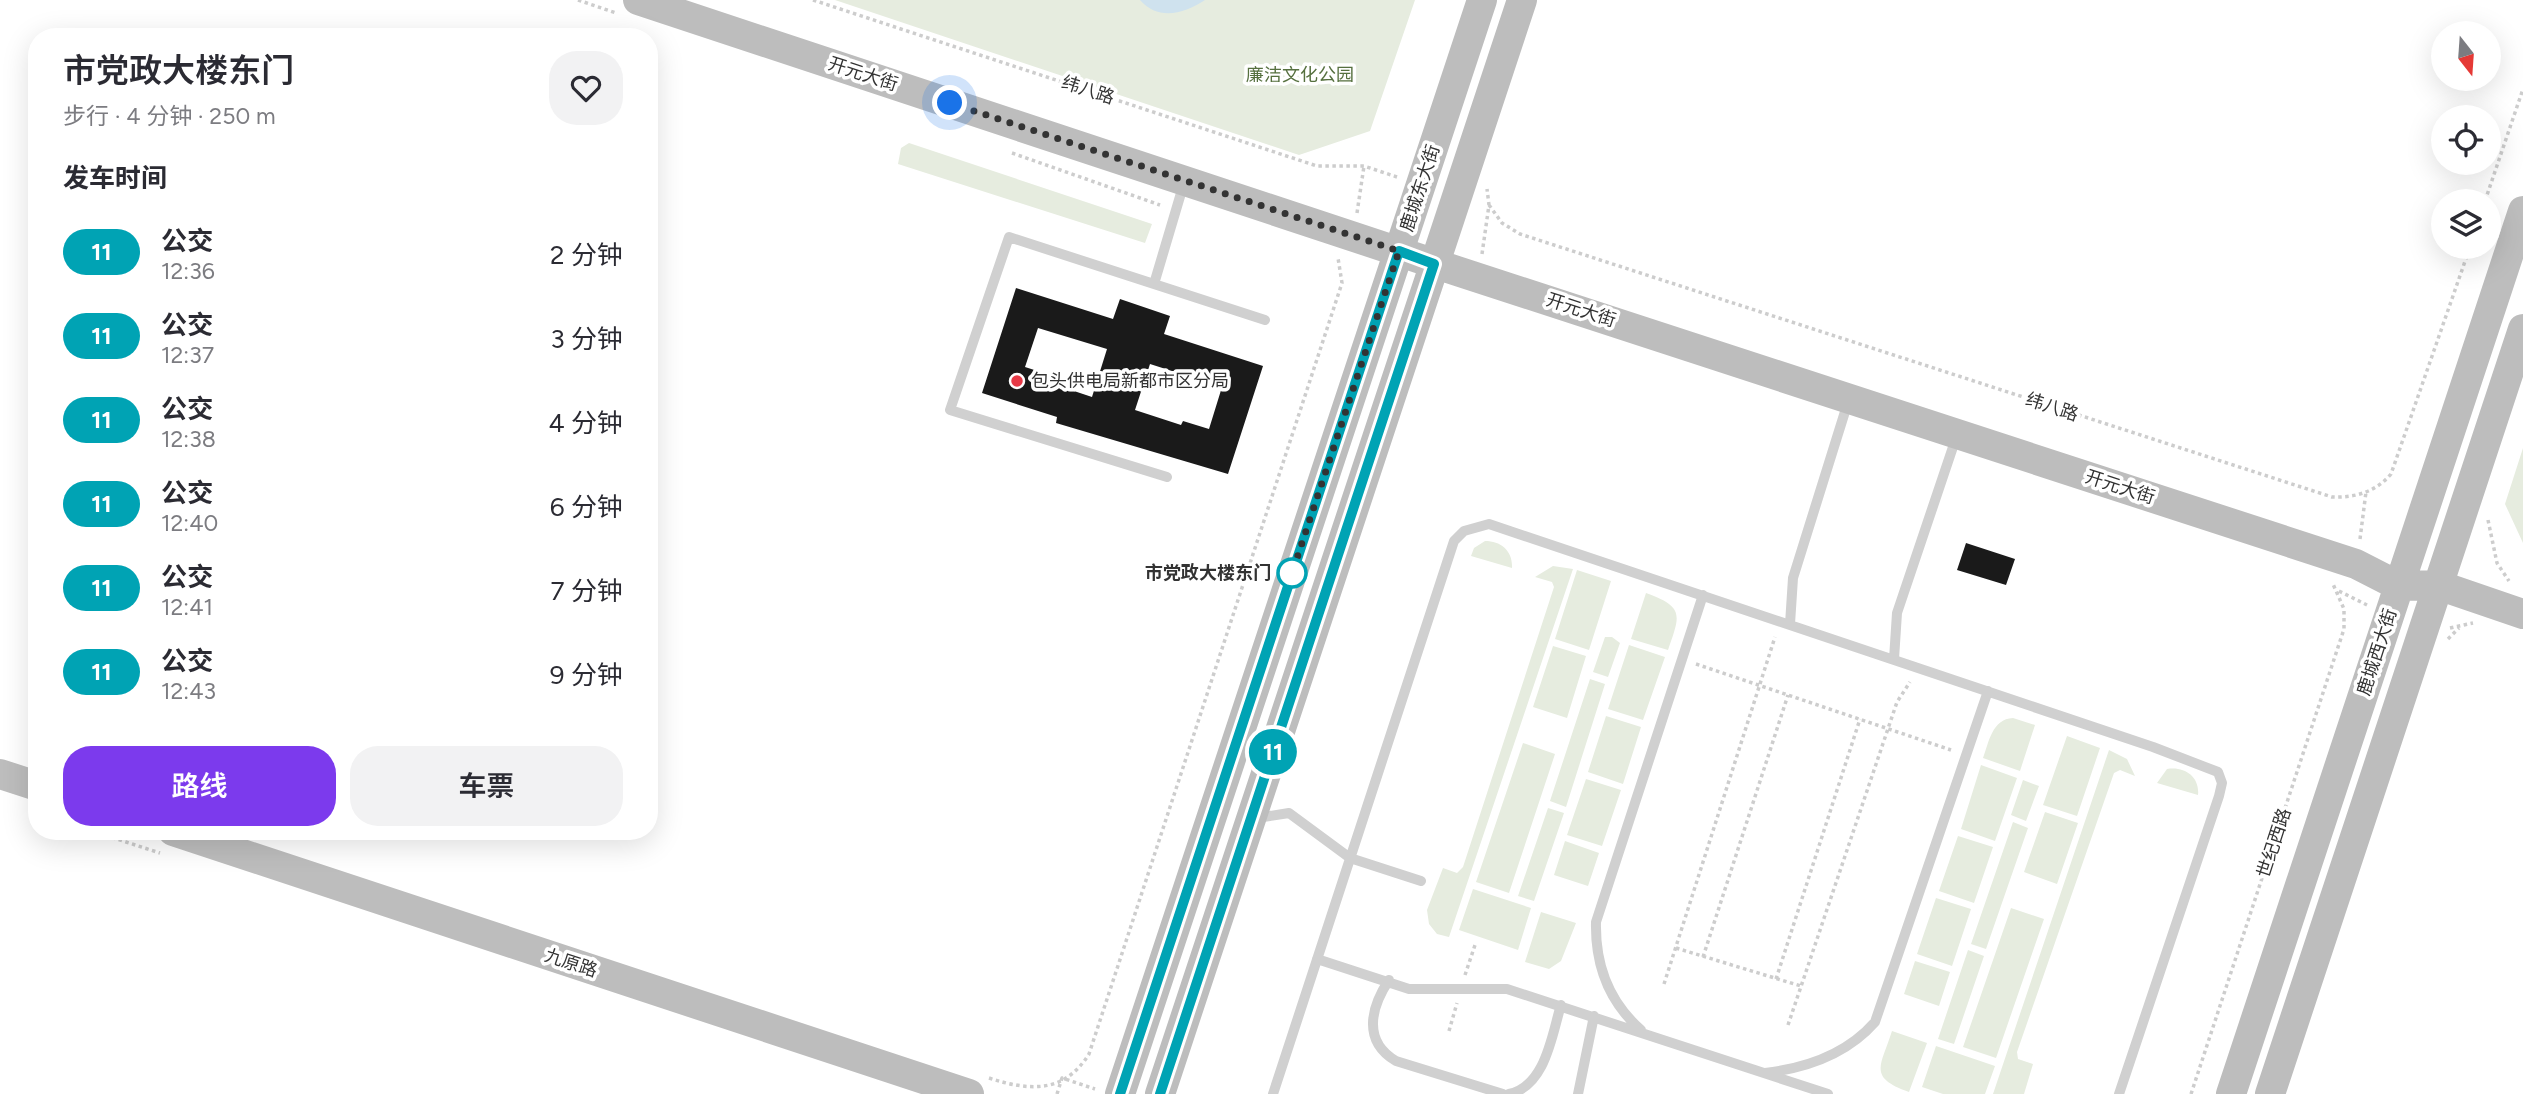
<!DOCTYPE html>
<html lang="zh">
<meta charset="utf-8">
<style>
:root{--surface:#fff;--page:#f2f2f3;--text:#2b2b33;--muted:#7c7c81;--accent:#7c3aed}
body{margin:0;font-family:Figtree,"Noto Sans SC",sans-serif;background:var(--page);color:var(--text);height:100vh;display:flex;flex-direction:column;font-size:26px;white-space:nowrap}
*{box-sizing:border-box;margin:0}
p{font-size:23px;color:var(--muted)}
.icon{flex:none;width:38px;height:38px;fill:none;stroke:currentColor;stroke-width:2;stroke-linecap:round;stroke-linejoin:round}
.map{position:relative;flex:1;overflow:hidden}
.side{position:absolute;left:28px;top:28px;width:630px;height:812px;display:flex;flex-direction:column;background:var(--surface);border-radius:28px;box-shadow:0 7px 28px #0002}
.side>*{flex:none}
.badge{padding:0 14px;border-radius:23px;font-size:24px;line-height:46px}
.needle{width:46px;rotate:163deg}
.tools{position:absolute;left:2431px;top:21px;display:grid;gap:14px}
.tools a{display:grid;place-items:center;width:70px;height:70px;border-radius:50%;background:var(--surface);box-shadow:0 7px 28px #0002;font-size:35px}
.you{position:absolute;width:35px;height:35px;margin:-18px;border:5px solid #fff;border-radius:50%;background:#1a73e8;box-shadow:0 0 0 10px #1a73e833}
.map>.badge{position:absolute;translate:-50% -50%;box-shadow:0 0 0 4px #fff}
h2{padding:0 35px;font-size:26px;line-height:63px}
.round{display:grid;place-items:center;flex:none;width:74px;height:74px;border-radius:28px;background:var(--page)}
.overview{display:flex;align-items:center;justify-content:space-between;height:119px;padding:0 35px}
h1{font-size:33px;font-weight:600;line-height:52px}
.cta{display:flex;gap:14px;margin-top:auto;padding:14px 35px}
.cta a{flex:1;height:80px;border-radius:28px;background:var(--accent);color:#fff;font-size:28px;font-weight:600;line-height:80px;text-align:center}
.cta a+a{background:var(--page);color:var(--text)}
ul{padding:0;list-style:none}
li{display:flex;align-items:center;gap:21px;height:84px;padding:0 35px}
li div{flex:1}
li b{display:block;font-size:26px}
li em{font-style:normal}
li .badge{min-width:77px;font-weight:700;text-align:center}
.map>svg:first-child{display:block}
.green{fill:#e6ecdf}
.water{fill:#cfe2ee}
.building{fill:#1a1a1a;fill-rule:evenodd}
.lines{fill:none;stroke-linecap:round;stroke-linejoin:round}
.path{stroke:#cdcdcd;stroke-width:3.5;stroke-dasharray:3.5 3.5;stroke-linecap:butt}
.lane{stroke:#d0d0d0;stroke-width:10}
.secondary{stroke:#bdbdbd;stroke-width:30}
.line-casing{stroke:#fff;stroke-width:16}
.line{stroke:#00a3b4;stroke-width:10}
.walk{stroke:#333;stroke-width:7;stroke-dasharray:0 12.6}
.poi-dot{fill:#e63946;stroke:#fff;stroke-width:2.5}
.stop-dot{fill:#fff;stroke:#00a3b4;stroke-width:3.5}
.labels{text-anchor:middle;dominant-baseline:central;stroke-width:7;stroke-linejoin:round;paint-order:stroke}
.street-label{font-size:18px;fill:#333;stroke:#fff}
.park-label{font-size:18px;fill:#56703f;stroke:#fff}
.poi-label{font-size:18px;fill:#333;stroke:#fff;text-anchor:start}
.stop-label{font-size:18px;font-weight:bold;fill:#333;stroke:#fff;text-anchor:end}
</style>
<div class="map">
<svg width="2523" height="1094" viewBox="0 0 2523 1094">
<rect width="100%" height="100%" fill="#fff"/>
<!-- green -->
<path class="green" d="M835,0H1415L1370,131L1299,155Z
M909,143L1152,224L1145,243L898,164L901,148Z
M2523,448V543L2505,504Z
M1485,541C1501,541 1513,551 1512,568L1471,556L1474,548Z
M1553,566L1573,569L1449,937L1437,934L1429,924L1427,910L1443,868L1457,873L1463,867L1554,587L1552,582L1535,577Z
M1577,570L1611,581L1589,650L1555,639Z
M1646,593C1685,607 1680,615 1668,650L1631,639Z
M1605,637H1612L1620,643L1608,677L1593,672Z
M1629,645L1665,657L1643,720L1608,709Z
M1553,646L1586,656L1567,718L1533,707Z
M1590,679L1605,684L1566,807L1550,801Z
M1606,716L1641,727L1623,784L1588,772Z
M2013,718L2035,725L2020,771L1983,758C1989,742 1992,719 2013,718Z
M2067,736L2100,748L2077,816L2043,805Z
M1523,743L1555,754L1509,893L1476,882Z
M2109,750L2127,759L2135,776L2120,770L2114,773L2017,1052L2018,1059L2033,1064L2024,1094H1993Z
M1981,765L2017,778L1995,841L1961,829Z
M2167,769C2185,766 2200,777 2198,795L2157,783Z
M1586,779L1621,790L1602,846L1567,835Z
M2023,780L2039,786L2026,821L2011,815Z
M1548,808L1564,813L1534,901L1518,896Z
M2045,812L2078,823L2057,884L2024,872Z
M2013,822L2028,828L1986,949L1971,944Z
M1958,836L1993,847L1974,903L1939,891Z
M1565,841L1599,853L1588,886L1554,875Z
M1473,889L1531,908L1518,950L1459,930Z
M1936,898L1971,909L1952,966L1917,954Z
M2011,908L2044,919L1996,1058L1963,1047Z
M1541,912L1576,923L1561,961L1549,969L1525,962Z
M1968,950L1984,956L1954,1044L1938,1039Z
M1915,961L1950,972L1939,1006L1904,994Z
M1892,1031L1927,1043L1909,1092C1867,1077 1881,1066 1892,1031Z
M1936,1046L1995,1066L1985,1094H1943L1922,1087Z"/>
<!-- water -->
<path class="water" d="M1140,0H1205C1184,14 1158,21 1140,0Z"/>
<!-- building -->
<path class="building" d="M1016,288L1113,319L1120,299L1170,316L1164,334L1263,366L1228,474L1056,423L1057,417L982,393ZM1038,328L1107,349L1092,397L1047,382L1050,375L1025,367ZM1150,364L1222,387L1209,429L1183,421L1181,425L1135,410Z
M1966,543L2015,559L2006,585L1957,570Z"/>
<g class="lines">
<!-- path -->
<path class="path" d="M578,0L616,13
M813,0L1317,166H1364L1397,177
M1012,153L1160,205
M2485,201L2523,89
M1489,205L1502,223L1520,234L2332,497C2354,498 2376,492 2391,474L2470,247
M1357,213L1364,166
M1482,254L1489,205L1487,189
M2488,520L2497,563L2509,581
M2360,539L2366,492
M2339,591L2367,605
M2450,628L2473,623
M2448,639L2459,628
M1696,664L1951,750
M92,831L160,853
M1676,948L1801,986
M1703,957L1788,695
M1465,975L1475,945
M1776,979L1860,719
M1664,984L1775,637
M1788,1025L1897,702L1910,682
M1449,1031L1457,1003
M989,1078C1029,1091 1064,1094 1089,1054L1342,283L1338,258
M1057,1094L1062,1078L1095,1089
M2191,1094L2344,629V609L2333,584"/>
<!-- lane -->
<path class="lane" d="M1154,284L1184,183
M1167,477L950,410L1009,237L1265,320
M1790,624L1793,578L1848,402
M1894,659L1897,613L1956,438
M1257,818L1289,813L1350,858L1421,881
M1317,959L1409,989H1507L1828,1094
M1389,980C1371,1007 1362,1041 1396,1061L1503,1094
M1641,1030C1609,1002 1595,965 1596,922L1703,595
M1765,1073C1807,1068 1847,1054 1875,1022L1988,691
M1273,1094L1454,541L1464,531L1489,524L2153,747L2218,772L2222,783L2219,796L2119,1094
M1509,1094C1546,1086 1552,1034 1561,1005
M1578,1094L1594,1016"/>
<!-- secondary -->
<path class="secondary" d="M638,0L1457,271L2356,564L2399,586L2438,585L2523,614
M0,774L37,786
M173,831L969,1094
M1120,1094L1482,0
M1160,1094L1522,0
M2231,1094L2523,211
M2270,1094L2523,329"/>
</g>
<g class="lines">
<!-- line casing -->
<g class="line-casing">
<path id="line" d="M1120,1094L1399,251L1434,264L1160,1094"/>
</g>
<!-- line -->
<use href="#line" class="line"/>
<!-- walk -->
<path class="walk" d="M950,103L1399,251L1292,573"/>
</g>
<!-- markers -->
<circle class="poi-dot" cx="1017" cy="381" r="7"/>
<circle class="stop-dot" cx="1292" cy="573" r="14"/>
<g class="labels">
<!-- street labels -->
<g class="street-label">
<text transform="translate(863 74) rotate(18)">开元大街</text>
<text transform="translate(1088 90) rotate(18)">纬八路</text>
<text transform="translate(1420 188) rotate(-72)">鹿城东大街</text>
<text transform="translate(1581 310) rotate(18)">开元大街</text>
<text transform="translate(2052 407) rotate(18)">纬八路</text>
<text transform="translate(2120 487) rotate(18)">开元大街</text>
<text transform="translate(2377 652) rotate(-72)">鹿城西大街</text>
<text transform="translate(2274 843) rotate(-72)">世纪西路</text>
<text transform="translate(571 963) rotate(18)">九原路</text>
</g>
<!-- park labels -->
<g class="park-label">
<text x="1300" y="75">廉洁文化公园</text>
</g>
<!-- poi labels -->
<g class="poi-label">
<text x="1031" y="381">包头供电局新都市区分局</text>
</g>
<!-- stop labels -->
<g class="stop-label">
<text x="1271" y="573">市党政大楼东门</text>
</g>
</g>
</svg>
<div class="tools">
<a><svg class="needle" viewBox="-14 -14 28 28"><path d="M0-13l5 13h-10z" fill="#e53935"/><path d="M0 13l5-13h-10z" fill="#7c7c81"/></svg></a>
<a><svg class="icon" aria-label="locate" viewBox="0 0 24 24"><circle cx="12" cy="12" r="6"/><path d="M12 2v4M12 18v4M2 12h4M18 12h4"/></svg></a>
<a><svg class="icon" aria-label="layers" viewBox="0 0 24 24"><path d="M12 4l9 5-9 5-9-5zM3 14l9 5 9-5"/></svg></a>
</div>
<div class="you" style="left:950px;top:103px"></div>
<b class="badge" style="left:1273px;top:752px;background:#00a3b4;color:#fff">11</b>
<section class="side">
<div class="overview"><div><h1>市党政大楼东门</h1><p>步行 · 4 分钟 · 250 m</p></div><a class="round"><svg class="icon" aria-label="heart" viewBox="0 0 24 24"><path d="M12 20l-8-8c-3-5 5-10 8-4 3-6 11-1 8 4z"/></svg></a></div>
<h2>发车时间</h2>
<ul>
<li><span class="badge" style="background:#00a3b4;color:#fff">11</span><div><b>公交</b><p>12:36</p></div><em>2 分钟</em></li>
<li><span class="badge" style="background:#00a3b4;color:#fff">11</span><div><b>公交</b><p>12:37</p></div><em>3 分钟</em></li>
<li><span class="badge" style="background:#00a3b4;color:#fff">11</span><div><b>公交</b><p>12:38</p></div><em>4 分钟</em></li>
<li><span class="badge" style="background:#00a3b4;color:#fff">11</span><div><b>公交</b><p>12:40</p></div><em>6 分钟</em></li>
<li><span class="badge" style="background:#00a3b4;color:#fff">11</span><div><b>公交</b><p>12:41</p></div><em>7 分钟</em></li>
<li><span class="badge" style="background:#00a3b4;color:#fff">11</span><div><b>公交</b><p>12:43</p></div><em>9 分钟</em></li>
</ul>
<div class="cta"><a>路线</a><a>车票</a></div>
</section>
</div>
